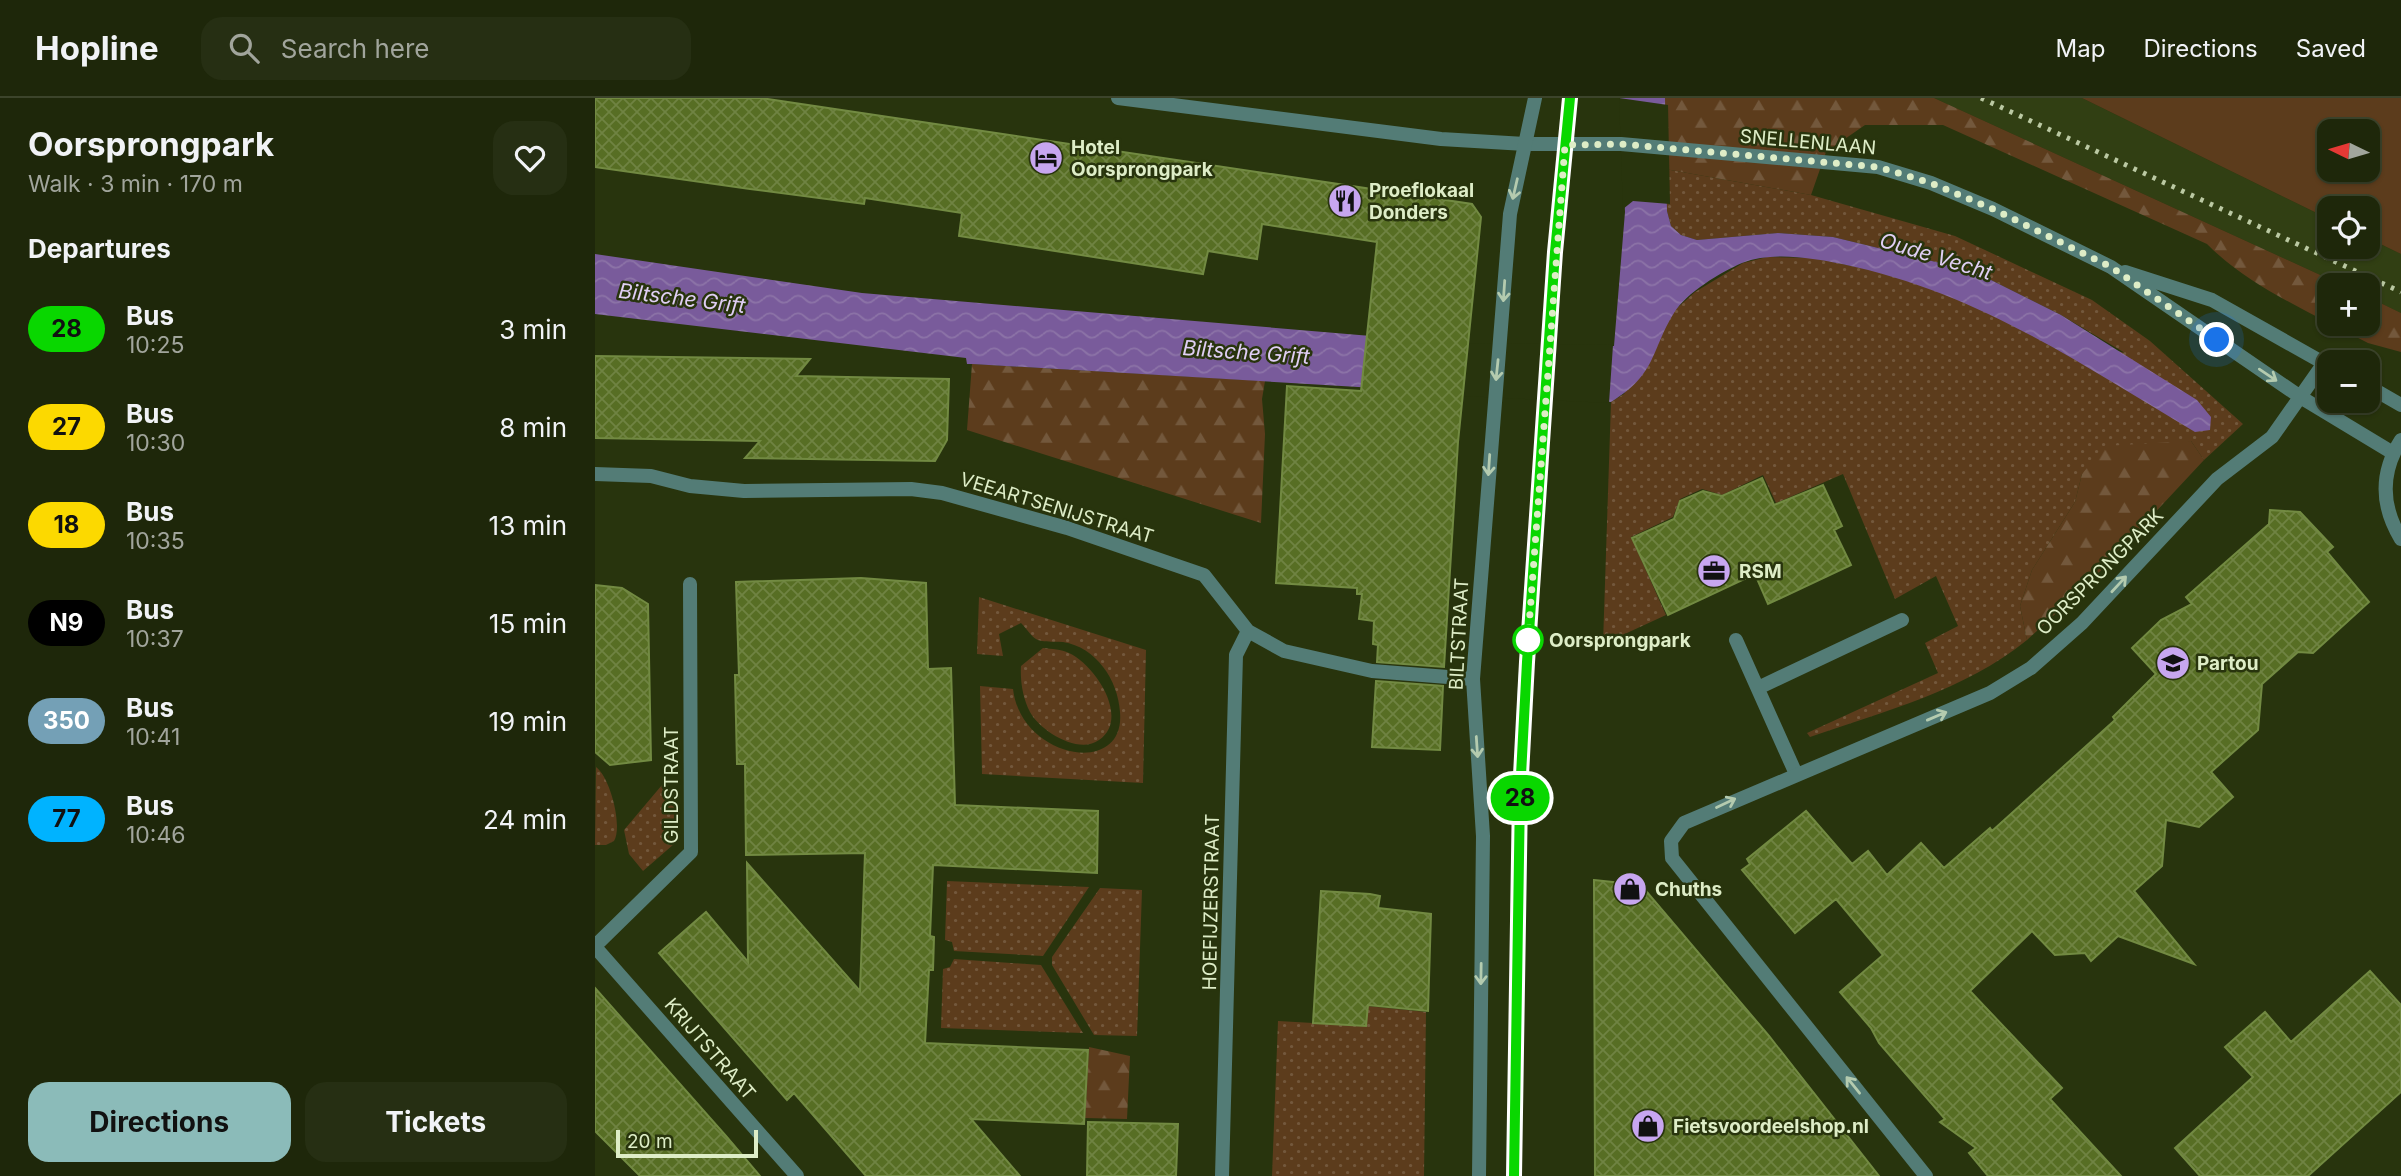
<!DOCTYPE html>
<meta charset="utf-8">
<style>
:root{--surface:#1e270a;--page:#262f13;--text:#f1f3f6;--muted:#a1a59c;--line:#3c442b;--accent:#8bbbb9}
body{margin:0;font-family:Inter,sans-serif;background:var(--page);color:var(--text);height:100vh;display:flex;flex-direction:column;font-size:26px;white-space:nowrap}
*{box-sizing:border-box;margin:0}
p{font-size:23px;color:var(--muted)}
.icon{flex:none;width:38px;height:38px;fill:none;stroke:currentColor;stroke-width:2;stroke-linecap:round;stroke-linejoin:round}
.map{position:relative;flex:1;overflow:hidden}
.sheet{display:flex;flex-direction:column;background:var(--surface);width:595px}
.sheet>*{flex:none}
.badge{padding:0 14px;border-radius:23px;font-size:24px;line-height:46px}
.needle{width:46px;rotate:275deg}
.buttons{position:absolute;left:1722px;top:21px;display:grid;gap:14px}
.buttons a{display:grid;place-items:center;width:63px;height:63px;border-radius:14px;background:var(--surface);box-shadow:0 2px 5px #0004,0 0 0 2px var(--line);font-size:35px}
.scale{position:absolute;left:21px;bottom:18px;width:142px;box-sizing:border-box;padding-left:7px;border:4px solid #deedc7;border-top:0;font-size:19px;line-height:24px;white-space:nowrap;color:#deedc7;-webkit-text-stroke:5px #28340d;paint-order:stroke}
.you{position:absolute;width:35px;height:35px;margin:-18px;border:5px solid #fff;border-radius:50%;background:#1a73e8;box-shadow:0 0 0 10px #1a73e833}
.map>.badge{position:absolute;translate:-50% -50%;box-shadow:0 0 0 4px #fff}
h2{padding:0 28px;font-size:26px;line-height:63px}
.round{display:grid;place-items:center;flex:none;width:74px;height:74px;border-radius:21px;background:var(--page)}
.summary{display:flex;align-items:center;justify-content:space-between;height:119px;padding:0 28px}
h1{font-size:33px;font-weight:700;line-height:52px}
.button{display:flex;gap:14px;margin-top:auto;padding:14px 28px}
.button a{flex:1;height:80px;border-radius:21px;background:var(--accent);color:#111;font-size:28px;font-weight:700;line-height:80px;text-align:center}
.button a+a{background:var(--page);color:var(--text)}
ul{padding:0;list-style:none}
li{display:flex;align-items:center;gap:21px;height:98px;padding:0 28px}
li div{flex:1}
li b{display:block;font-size:26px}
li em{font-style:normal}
li .badge{min-width:77px;font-weight:700;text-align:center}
header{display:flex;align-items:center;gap:42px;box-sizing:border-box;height:98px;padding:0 35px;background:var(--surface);border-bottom:2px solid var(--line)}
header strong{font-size:33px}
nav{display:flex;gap:38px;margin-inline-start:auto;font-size:24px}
.search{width:490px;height:63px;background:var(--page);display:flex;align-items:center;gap:18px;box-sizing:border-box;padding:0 24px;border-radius:21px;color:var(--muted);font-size:26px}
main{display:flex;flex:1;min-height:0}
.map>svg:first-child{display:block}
.built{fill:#313f13}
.grass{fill:url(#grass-dots)}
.forest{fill:url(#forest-firs)}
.park{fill:#5c3c1c;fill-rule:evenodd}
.water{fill:url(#water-waves)}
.pier{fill:#28340d}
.building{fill:url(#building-cross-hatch);stroke:#728a42;stroke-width:2}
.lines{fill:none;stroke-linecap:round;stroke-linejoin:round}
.service{stroke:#537c76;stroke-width:14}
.minor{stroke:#537c76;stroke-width:14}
.tertiary{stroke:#537c76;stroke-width:14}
.rail{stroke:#bbc9a3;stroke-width:5;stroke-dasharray:3.5 7;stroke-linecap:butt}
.oneway{stroke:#b4cbaf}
.line-casing{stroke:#fff;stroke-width:16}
.line{stroke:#09d700;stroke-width:10}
.walk{stroke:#deedc7;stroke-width:7;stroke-dasharray:0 12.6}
.stop-dot{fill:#fff;stroke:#09d700;stroke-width:3.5}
.labels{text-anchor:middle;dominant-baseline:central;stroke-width:5;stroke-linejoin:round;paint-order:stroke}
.street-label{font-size:19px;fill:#deedc7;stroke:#28340d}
.poi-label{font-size:19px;font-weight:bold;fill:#deedc7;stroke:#28340d;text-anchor:start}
.stop-label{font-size:19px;font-weight:bold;fill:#deedc7;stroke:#28340d;text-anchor:start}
.water-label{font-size:21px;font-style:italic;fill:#e0cff5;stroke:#28340d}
</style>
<header>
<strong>Hopline</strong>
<div class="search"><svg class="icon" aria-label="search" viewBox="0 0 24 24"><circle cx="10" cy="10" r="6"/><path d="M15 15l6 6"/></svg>Search here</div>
<nav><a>Map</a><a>Directions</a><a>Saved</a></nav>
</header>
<main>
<section class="sheet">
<div class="summary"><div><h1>Oorsprongpark</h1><p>Walk · 3 min · 170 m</p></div><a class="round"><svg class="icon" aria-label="heart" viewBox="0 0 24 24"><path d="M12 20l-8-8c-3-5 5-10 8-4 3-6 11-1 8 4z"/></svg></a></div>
<h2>Departures</h2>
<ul>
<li><span class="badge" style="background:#09d700;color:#111">28</span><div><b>Bus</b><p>10:25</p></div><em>3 min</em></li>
<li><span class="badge" style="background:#fcd900;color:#111">27</span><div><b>Bus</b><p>10:30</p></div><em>8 min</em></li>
<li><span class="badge" style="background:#fcd900;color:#111">18</span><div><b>Bus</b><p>10:35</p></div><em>13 min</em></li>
<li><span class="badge" style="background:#000;color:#fff">N9</span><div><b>Bus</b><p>10:37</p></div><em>15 min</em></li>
<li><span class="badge" style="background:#74a0b6;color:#fff">350</span><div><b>Bus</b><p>10:41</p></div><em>19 min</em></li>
<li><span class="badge" style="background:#00b3ff;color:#111">77</span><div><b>Bus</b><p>10:46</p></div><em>24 min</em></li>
</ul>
<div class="button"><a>Directions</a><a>Tickets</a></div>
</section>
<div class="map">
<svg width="1806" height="1078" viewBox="0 0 1806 1078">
<defs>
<pattern id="grass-dots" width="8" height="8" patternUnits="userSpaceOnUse" patternTransform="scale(1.75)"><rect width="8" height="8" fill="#5c3c1c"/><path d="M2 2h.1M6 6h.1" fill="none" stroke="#73583c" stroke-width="1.8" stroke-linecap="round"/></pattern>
<pattern id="forest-firs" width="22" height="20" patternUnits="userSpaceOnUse" patternTransform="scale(1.75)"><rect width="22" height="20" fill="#5c3c1c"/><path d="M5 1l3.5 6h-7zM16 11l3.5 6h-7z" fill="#73583c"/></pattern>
<pattern id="water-waves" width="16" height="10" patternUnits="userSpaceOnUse" patternTransform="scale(1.75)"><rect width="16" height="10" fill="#795b9b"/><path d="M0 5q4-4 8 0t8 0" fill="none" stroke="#8c73a7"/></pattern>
<pattern id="building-cross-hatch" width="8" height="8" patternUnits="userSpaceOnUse" patternTransform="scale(1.75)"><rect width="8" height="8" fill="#576e24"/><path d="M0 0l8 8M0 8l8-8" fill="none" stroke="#6f8342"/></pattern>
</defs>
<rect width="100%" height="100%" fill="#28340d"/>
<!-- built -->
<path class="built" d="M1339,0H1487L1734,121V149H1773V140L1806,156V215L1773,199V187H1747Z"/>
<!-- grass -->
<path class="grass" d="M1070,71L1216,97L1360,138L1497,202L1555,243L1648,326L1609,362L1596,343L1487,376L1480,404L1437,472L1425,508L1432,542C1369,593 1290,613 1215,639L1212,635L1343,575L1330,545L1363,528L1341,478L1300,501L1248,376L1181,405L1168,377L1127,397L1107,391L1085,401L1078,419L1036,439L1071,517L1008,546L1016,304L1029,296L1080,212L1100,194L1148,165L1172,159L1218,160L1281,173L1340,191L1420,226L1530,255L1466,217L1378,173L1238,139L1183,135L1102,142L1086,137L1076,128L1072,113Z
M384,499L551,552L548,685L387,676L385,588L418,591C426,661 531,680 525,614C523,582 501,549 468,544C460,543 448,545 441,541C436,538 431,530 426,525L404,536L408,558L382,556Z
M448,550C457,551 466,551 474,555C499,566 536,620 504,642C484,657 445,633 435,614C428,601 425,583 426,568Z
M1,669C15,679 28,728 19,743L11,747H0Z
M67,687L80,699L79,746L48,773L34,756L29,732Z
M352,783L494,789L448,858L359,853L357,844L350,842Z
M505,790L547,792L542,938L499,937L457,867V859Z
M359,861L446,867L488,935L346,930L348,871L355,869Z
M772,908L831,914L829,1078H677L683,923L770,928Z"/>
<!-- forest -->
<path class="forest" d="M1070,0H1339L1747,187H1734V225C1690,202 1647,181 1612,146L1348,27H1270L1231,54L1216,97L1070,71Z
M1773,199L1806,215V254L1773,245L1736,226H1773Z
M377,266L670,283L667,301L670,336L666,425L372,332Z
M1596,343L1609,362L1497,482L1432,542L1425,508L1437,472L1480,404L1487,376L1510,348Z
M494,949L535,958L532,1021L490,1020Z"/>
<!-- park -->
<path class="park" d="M1487,0H1806V156L1773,140V110H1734V121ZM1734,33H1773V72H1734Z"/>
<!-- water -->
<path class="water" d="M1025,0H1070L1072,113L1076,128L1086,137L1102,142L1183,135L1238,139L1378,173L1466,217L1602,302L1616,319L1615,332L1600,334C1484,265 1382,194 1247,166C1217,160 1177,153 1147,165C1126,174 1091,195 1079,215C1055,254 1062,276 1016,304L377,266H372L371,260L0,216V156L267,195L871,246L1019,248L1030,114Z"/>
<!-- pier -->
<path class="pier" d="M1024,0L1073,7L1075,106L1038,103L1028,111Z
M872,245L1018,247L1014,305L868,298Z"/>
<!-- building -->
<path class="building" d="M0,0H166L877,106L886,119L863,344L849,569L782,564L783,547L778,546L779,523L764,521L767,496H762V490L681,485L692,288L766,293L782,144L667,126L662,161L613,153L608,176L364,138L367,115L270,100L269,106L155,91L0,69Z
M0,258L215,261L201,278L354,281L352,342L340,363L150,360L165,343L0,340Z
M1167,380L1179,407L1228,387L1247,428L1239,432L1256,467L1173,506L1160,476L1073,517L1037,440L1079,421L1085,403L1108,393L1127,398Z
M1675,412L1705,414L1738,449L1732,454L1774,504L1718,555L1703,554L1667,586L1663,632L1616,674L1638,699L1604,729L1571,722L1567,768L1539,793L1599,866L1523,838L1496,863L1490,855L1460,857L1437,833L1375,893L1467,990L1455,1001L1526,1078H1393L1374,1055L1381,1050L1345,1024L1350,1021L1284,945L1276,930L1245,894L1288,857L1241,801L1200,835L1147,772L1155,766L1152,761L1211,713L1257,766L1273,753L1292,777L1326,745L1349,770L1395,730L1397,733L1520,622L1518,619L1561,576L1537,550L1566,522L1597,506L1591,499L1674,426Z
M266,480L331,485L333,571L356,570L360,707L503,713L502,775L338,767L335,838L339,839L338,872H334L330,945L493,952L489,1026L376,1021L425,1078H271L199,995L192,1002L64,855L111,814L153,864L152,765L265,893L270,755L151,757L150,666H142L140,577H144L141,484Z
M0,487L27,490L53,506L56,662L15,667L0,654Z
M781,583L848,588L845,652L777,649Z
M999,782L1046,787L1174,938L1284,1078H1000Z
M726,793L775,796L785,798L783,810L836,816L833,913L773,907L771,928L718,925Z
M1775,873L1806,907V994L1713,1078H1605L1580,1050L1658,979L1630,949L1670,914L1696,944Z
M0,890L131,1038L165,1078H45L0,1033Z
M493,1024L583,1026L581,1078H492Z"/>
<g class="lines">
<!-- service -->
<path class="service" d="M1141,542L1201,676
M1163,590L1307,522
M919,1078L925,696L930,588L960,154L975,0"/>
<!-- minor -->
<path class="minor" d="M523,0L846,41L930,46H1026L1283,69L1336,85L1398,111L1516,169L1707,300L1798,355
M1530,174L1617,202L1734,268
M1773,288L1806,307
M0,376L56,378L95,388L149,393L316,391L347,395L472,430L609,477L653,533L689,553L777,573L878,581
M0,848L96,754L95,486
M0,849L202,1078
M627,1078L641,557L653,533
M1331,1078L1077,760L1076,743L1089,725L1395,595L1436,570L1487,525L1622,381L1677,339L1729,265"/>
<!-- tertiary -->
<path class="tertiary" d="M1806,342C1785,375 1786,408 1806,441
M884,1078L888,738L878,581L915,116L940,0"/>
<!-- rail -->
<path class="rail" d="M1386,0L1806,194"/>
</g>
<!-- one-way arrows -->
<defs><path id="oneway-shaft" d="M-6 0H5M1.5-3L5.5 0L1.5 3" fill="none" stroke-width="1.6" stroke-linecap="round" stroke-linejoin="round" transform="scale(1.75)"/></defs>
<g class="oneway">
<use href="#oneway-shaft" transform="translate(920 91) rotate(103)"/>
<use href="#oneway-shaft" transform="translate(909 193) rotate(94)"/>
<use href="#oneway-shaft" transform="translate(902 272) rotate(96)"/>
<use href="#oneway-shaft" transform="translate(1673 277) rotate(34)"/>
<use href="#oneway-shaft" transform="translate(894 367) rotate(94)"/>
<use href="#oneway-shaft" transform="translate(1524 486) rotate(-47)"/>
<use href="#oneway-shaft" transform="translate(1342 618) rotate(-23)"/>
<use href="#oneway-shaft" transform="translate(882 649) rotate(86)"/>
<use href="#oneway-shaft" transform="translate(1131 705) rotate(-25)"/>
<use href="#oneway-shaft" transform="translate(886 876) rotate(91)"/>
<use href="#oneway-shaft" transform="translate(1258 987) rotate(-129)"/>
</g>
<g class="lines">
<!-- line casing -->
<g class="line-casing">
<path id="line" d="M919,1078L925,696L932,564L960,154L975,0"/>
</g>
<!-- line -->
<use href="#line" class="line"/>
<!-- walk -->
<path class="walk" d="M933,542L970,47L1026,46L1283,69L1336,85L1398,111L1516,169L1622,242"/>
</g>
<!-- icons -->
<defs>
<g id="hotel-disc" transform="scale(1.75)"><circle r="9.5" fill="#c7a6ef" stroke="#28340d"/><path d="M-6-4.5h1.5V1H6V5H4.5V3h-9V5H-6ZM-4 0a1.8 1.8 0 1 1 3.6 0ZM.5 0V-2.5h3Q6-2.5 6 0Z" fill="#111"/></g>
<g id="restaurant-disc" transform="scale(1.75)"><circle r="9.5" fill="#c7a6ef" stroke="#28340d"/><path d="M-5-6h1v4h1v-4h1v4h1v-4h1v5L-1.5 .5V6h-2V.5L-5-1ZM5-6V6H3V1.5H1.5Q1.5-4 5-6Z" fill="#111"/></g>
<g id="office-disc" transform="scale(1.75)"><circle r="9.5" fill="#c7a6ef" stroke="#28340d"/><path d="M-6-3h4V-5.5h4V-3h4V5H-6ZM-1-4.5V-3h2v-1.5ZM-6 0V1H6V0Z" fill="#111"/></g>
<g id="school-disc" transform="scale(1.75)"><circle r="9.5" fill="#c7a6ef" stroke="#28340d"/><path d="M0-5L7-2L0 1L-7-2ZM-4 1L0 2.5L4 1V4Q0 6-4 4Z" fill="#111"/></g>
<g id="shop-disc" transform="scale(1.75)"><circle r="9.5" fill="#c7a6ef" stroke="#28340d"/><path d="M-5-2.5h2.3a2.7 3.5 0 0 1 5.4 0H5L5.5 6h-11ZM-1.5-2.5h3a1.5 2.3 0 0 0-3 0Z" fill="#111"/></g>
</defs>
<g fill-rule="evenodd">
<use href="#hotel-disc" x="451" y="60"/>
<use href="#restaurant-disc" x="750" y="103"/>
<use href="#office-disc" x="1119" y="473"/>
<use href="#school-disc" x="1578" y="565"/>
<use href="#shop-disc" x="1035" y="791"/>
<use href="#shop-disc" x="1053" y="1028"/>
</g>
<!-- markers -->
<circle class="stop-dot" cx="933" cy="542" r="14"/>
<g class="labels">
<!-- street labels -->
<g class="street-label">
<text transform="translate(1213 44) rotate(5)">SNELLENLAAN</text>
<text transform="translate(462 410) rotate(17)">VEEARTSENIJSTRAAT</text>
<text transform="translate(1505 474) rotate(-45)">OORSPRONGPARK</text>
<text transform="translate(864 536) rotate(-87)">BILTSTRAAT</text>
<text transform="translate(76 687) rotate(-90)">GILDSTRAAT</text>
<text transform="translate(616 804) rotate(-89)">HOEFIJZERSTRAAT</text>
<text transform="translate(115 951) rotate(49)">KRIJTSTRAAT</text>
</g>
<!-- poi labels -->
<g class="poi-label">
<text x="476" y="49">Hotel<tspan x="476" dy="22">Oorsprongpark</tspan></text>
<text x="774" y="92">Proeflokaal<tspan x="774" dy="22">Donders</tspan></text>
<text x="1144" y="473">RSM</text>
<text x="1602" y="565">Partou</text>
<text x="1060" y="791">Chuths</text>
<text x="1078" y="1028">Fietsvoordeelshop.nl</text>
</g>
<!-- stop labels -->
<g class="stop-label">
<text x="954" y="542">Oorsprongpark</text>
</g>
<!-- water labels -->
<g class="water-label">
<text transform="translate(1341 158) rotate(17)">Oude Vecht</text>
<text transform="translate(87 200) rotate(7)">Biltsche Grift</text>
<text transform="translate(651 254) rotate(4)">Biltsche Grift</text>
</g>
</g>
</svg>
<div class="buttons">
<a><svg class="needle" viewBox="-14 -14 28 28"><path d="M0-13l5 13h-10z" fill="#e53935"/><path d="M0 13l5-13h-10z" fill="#a1a59c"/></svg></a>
<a><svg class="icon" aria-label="locate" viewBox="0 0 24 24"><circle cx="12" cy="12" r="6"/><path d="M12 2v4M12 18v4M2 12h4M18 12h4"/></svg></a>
<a>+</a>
<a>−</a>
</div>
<div class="scale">20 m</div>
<div class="you" style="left:1622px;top:242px"></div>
<b class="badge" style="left:925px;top:700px;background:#09d700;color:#111">28</b>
</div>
</main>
